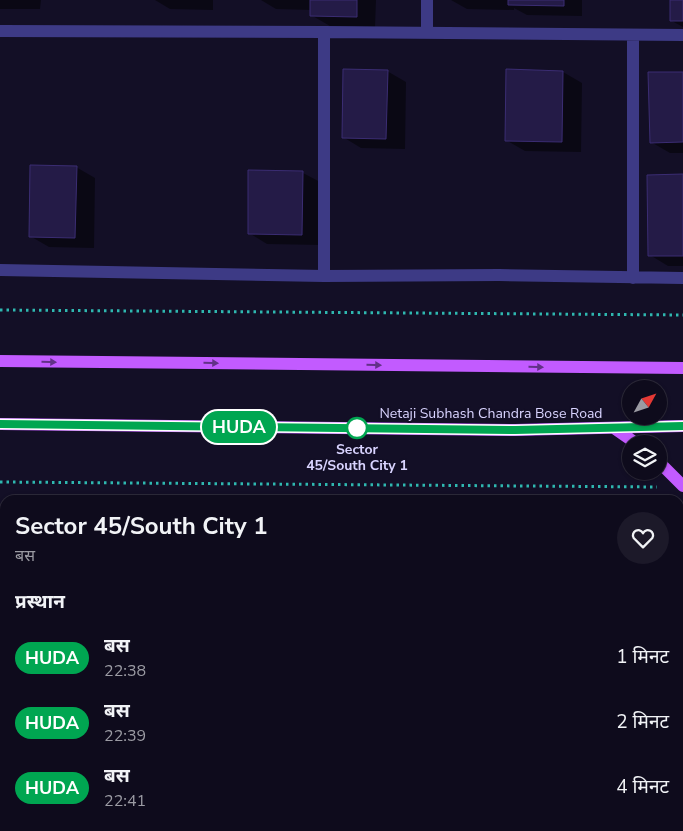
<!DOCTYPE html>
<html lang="hi">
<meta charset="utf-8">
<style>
:root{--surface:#0e0b1c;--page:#1c1929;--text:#f1f3f6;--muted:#9b9ba3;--line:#2e2b3b}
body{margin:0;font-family:"Nunito Sans","Noto Sans Devanagari",sans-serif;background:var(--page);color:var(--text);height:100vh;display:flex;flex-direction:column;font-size:19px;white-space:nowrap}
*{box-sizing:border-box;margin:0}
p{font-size:16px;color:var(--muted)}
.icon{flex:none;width:28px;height:28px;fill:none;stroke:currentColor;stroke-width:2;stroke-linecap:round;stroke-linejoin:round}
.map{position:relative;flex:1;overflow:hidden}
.sheet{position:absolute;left:0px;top:495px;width:684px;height:336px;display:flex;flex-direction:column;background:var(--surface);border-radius:15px 15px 0 0;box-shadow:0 1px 4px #0004,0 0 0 1px var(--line)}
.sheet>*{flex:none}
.badge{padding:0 10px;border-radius:16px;font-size:18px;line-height:32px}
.needle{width:32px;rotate:50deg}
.fabs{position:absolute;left:622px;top:380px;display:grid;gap:10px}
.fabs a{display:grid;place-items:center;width:45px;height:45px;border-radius:50%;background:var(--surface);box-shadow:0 1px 4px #0004,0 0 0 1px var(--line);font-size:25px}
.map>.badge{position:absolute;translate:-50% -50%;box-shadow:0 0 0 2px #fff}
h2{padding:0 15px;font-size:19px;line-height:45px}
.round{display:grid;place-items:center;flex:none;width:52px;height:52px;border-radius:26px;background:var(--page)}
.summary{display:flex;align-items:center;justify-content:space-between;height:85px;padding:0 15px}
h1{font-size:24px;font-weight:700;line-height:38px}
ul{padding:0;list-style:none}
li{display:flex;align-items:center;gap:15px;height:65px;padding:0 15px}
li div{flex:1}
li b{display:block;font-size:19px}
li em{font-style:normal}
li .badge{min-width:55px;font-weight:700;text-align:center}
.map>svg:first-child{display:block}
.shadow{fill:#0007}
.building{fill:#241b47;stroke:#3b2d73}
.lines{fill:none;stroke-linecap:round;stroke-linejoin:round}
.path{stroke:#2fb8b0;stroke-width:3;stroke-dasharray:2.5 4;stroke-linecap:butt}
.minor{stroke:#3d3a85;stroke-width:12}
.major{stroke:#c25bff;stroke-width:12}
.oneway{fill:#623188}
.line-casing{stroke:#fff;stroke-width:11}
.line{stroke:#00a651;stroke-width:8}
.stop-dot{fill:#fff;stroke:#00a651;stroke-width:2.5}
.labels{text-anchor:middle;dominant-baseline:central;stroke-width:4;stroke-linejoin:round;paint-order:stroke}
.street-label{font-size:14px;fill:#d9d4ff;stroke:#130f26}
.stop-label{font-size:14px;font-weight:bold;fill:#d9d4ff;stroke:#130f26}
</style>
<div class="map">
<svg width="683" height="831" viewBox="0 0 683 831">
<rect width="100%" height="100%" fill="#130f26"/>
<!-- shadow -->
<path class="shadow" d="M0,0H41L40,9H0Z
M155,0H213V10L170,9Z
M261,0H376L375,27L330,26L311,15L312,10L276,9Z
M451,0H582V16L527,15L514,8V10L467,9Z
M672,0H683V27L672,21Z
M387,71L406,82L405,149L361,148L343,137Z
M508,71L563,72L582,83L581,152L525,151L506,140Z
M683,73V153H670L651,142Z
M76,167L95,178L94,248L49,247L30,236Z
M250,171L303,173L322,183L321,245L267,244L249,233Z
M683,176V266H668L650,255Z
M679,662H683V831H637L679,826Z
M297,826H354V831H297Z"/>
<!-- building -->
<path class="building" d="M310,0H357V17L310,16Z
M508,0H564V6L508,5Z
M670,0H683V21H670Z
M343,69L388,70L386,139L342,138Z
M506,69L563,71L562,142L505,141Z
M648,72H683V142L650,143Z
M30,165L77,166L75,238L29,237Z
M248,170L303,171L302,235L248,234Z
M683,174V256H648L647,175Z
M679,661H683V717H679Z
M679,720H683V769H679Z
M679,775H683V831H634V826H679Z
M296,826H342V831H296Z"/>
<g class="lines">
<!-- path -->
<path class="path" d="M0,310L683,315
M0,482L657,487"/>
<!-- minor -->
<path class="minor" d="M427,0V32
M0,31L324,32L683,35
M633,35V278
M0,270L324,276L499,275L683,278
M324,276V32
M0,528H5
M679,534H683
M0,777H5
M518,826L519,831"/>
<!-- major -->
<path class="major" d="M0,361L683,368
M0,424L515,430L683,426
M614,428L637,444
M659,462L683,486"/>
</g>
<!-- one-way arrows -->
<defs><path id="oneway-solid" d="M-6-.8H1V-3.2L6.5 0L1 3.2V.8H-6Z" transform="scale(1.25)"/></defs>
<g class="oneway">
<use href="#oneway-solid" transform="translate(49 362) rotate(1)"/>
<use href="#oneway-solid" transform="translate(211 363) rotate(1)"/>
<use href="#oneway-solid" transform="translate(374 365) rotate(1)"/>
<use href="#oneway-solid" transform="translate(536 367) rotate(1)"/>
</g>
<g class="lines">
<!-- line casing -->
<g class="line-casing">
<path id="line" d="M0,424L515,430L683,426"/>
</g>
<!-- line -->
<use href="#line" class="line"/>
</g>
<!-- markers -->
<circle class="stop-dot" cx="357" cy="428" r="10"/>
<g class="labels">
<!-- street labels -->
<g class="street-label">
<text x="491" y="413">Netaji Subhash Chandra Bose Road</text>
</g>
<!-- stop labels -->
<g class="stop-label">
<text x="357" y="449">Sector<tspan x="357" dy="16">45/South City 1</tspan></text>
</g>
</g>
</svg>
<div class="fabs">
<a><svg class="needle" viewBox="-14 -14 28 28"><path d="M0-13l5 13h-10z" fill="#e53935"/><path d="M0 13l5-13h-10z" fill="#9b9ba3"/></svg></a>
<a><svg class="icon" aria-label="layers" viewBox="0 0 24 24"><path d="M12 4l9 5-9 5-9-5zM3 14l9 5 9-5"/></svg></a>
</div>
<b class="badge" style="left:239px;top:427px;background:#00a651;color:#fff">HUDA</b>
<section class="sheet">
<div class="summary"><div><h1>Sector 45/South City 1</h1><p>बस</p></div><a class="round"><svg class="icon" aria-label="heart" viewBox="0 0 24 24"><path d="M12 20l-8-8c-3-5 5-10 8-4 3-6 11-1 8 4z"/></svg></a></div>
<h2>प्रस्थान</h2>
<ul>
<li><span class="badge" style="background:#00a651;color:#fff">HUDA</span><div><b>बस</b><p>22:38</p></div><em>1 मिनट</em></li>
<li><span class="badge" style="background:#00a651;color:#fff">HUDA</span><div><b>बस</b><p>22:39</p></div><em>2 मिनट</em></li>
<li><span class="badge" style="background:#00a651;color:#fff">HUDA</span><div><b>बस</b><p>22:41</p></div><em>4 मिनट</em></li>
</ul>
</section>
</div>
